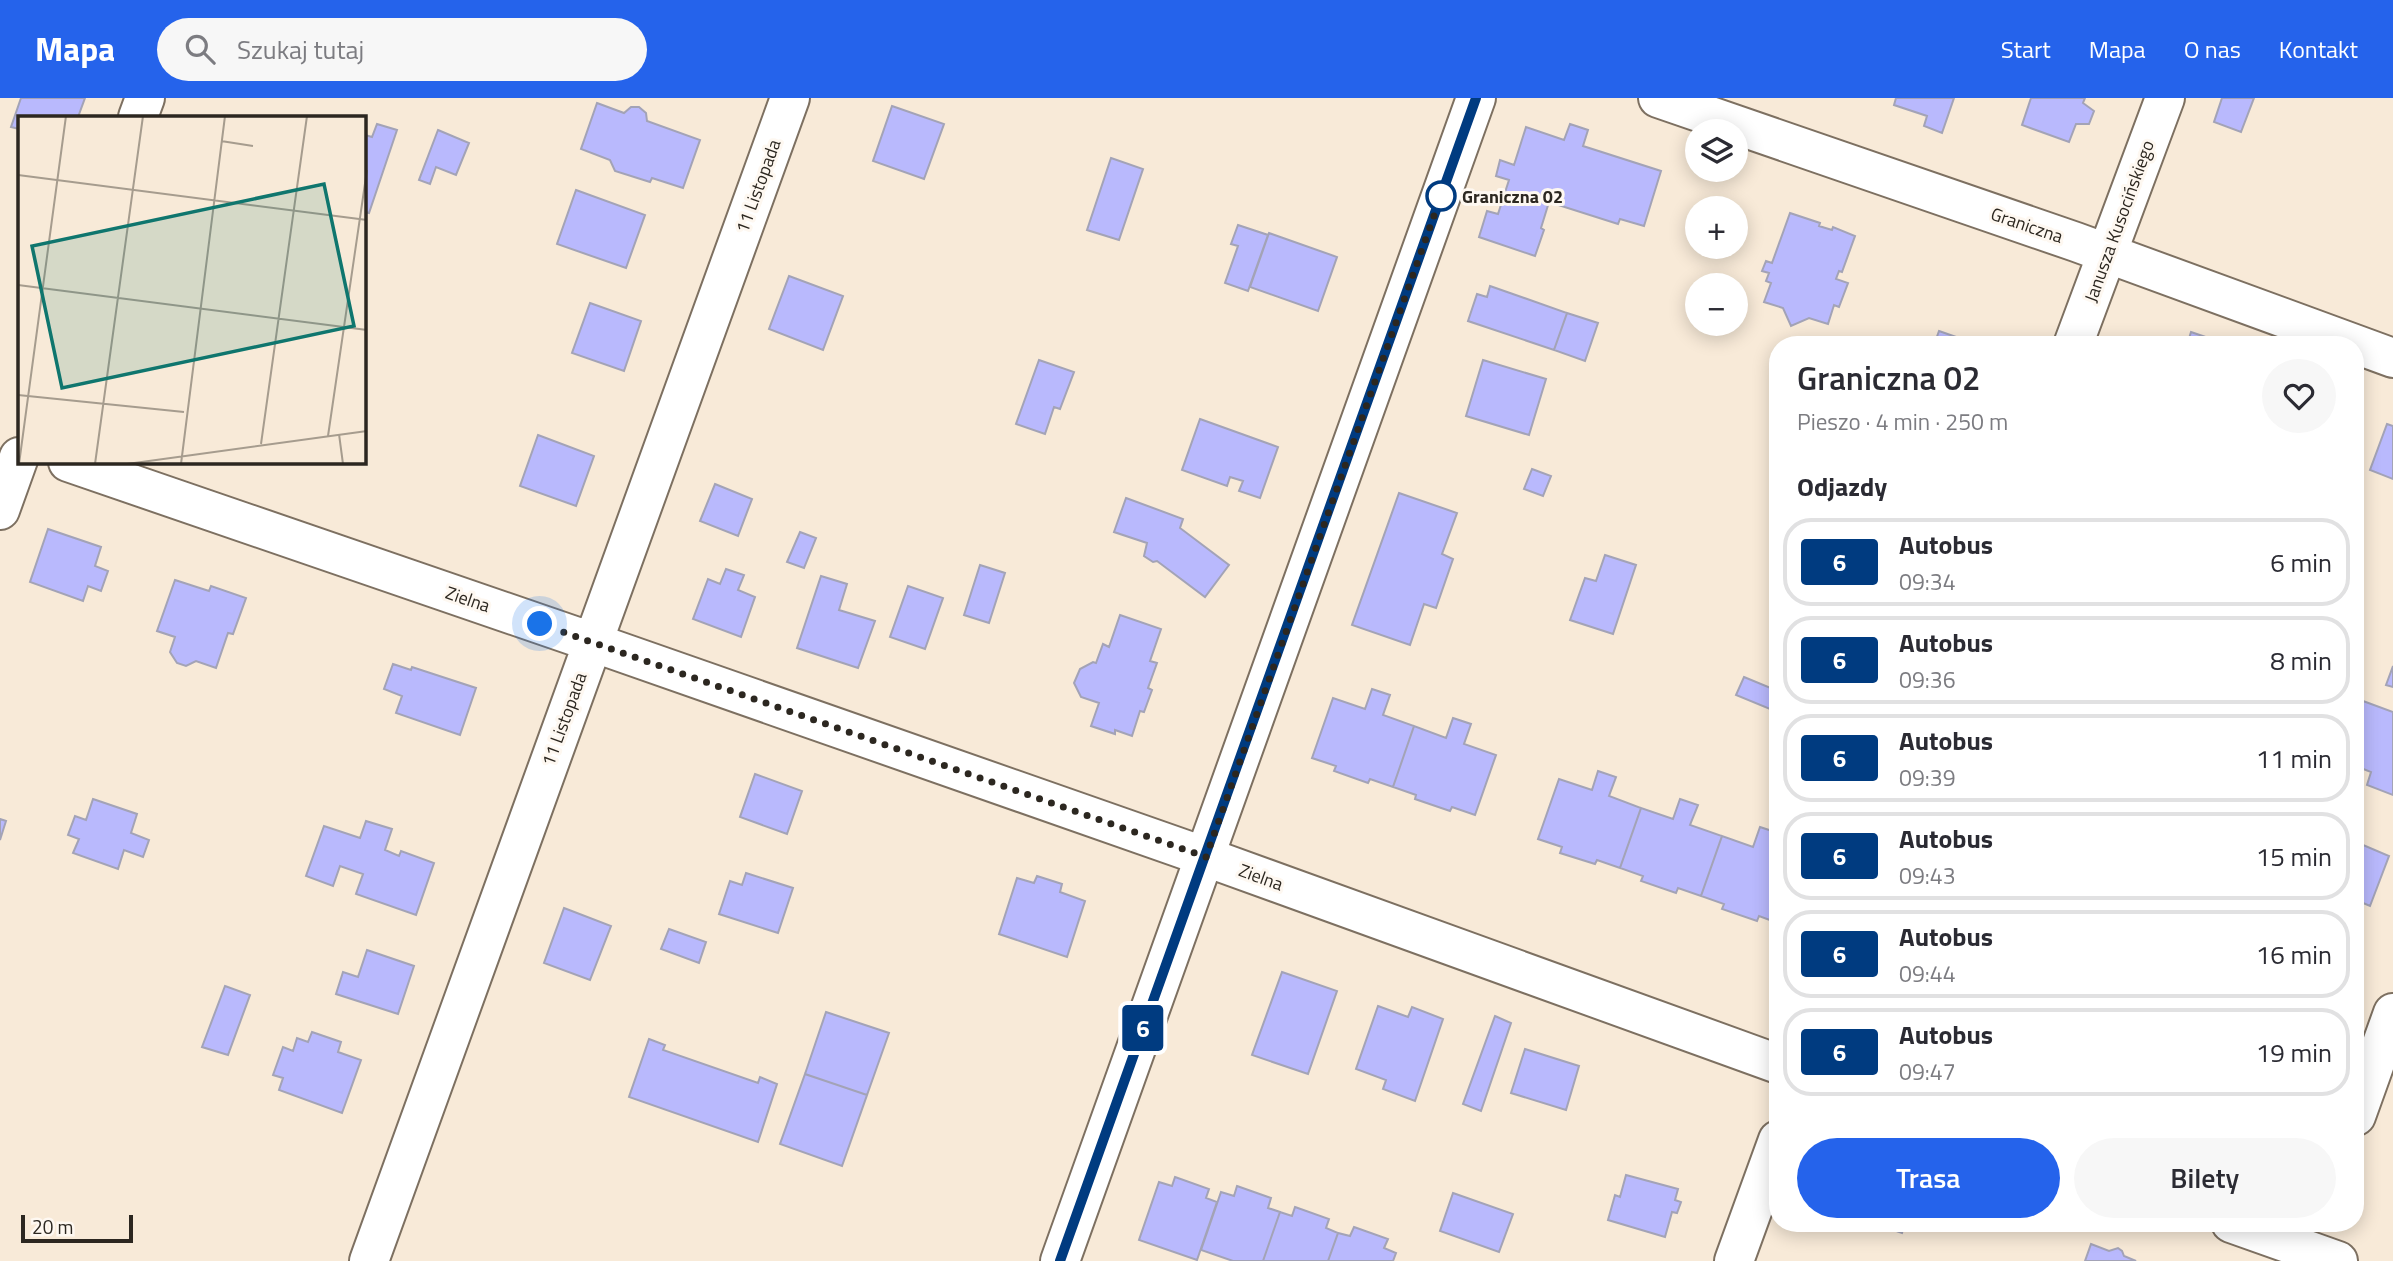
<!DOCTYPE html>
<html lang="pl">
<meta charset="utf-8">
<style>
:root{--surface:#fff;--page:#f7f7f7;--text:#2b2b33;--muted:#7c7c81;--line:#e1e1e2;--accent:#2563eb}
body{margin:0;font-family:"Titillium Web",sans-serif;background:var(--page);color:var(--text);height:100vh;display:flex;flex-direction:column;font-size:26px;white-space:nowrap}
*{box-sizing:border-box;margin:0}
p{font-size:23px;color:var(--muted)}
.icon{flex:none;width:38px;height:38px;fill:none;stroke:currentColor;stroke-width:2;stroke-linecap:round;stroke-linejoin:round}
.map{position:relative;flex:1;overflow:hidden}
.drawer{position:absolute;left:1769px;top:238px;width:595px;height:896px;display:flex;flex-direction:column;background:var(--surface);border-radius:28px;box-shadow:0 4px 18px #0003}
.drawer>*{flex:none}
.badge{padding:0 14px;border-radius:5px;font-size:24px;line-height:46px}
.tools{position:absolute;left:1685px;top:21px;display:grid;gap:14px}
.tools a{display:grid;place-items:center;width:63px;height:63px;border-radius:50%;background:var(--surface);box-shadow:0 4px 18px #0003;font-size:35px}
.scale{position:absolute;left:21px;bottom:18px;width:112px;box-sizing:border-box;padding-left:7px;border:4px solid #2c2720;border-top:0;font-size:19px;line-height:24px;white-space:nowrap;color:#2c2720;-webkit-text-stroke:5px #fef8f1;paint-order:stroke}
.you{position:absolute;width:35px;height:35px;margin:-18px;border:5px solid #fff;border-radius:50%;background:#1a73e8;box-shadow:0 0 0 10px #1a73e833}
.map>.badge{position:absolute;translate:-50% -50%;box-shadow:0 0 0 4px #fff}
h2{padding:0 28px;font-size:26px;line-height:63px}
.round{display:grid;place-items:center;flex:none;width:74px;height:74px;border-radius:37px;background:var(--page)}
.overview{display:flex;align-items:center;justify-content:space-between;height:119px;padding:0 28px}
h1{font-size:33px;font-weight:600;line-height:52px}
.primary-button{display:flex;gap:14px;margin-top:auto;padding:14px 28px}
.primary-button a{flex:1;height:80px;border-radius:42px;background:var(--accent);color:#fff;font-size:28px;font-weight:600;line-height:80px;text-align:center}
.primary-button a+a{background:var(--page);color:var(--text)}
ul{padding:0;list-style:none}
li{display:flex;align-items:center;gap:21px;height:88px;margin:0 14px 10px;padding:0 14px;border:4px solid var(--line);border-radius:28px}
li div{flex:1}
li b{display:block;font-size:26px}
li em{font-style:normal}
li .badge{min-width:77px;font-weight:700;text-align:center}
header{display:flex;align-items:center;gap:42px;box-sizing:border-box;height:98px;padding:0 35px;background:var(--accent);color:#fff}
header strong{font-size:33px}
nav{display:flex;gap:38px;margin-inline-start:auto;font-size:24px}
.search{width:490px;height:63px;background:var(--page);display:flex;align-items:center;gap:18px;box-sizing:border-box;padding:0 24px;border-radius:38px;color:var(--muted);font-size:26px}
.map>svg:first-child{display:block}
.building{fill:#b9b9fd;stroke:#a3a3b6;stroke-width:2}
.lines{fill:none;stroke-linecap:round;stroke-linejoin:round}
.minor-casing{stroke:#7d7061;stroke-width:42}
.tertiary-casing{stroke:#7d7061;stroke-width:42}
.minor{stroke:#fff;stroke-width:38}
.tertiary{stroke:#fff;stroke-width:38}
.line-casing{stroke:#fff;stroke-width:16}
.line{stroke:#003b80;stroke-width:10}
.walk{stroke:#2c2720;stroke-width:7;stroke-dasharray:0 12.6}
.stop-dot{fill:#fff;stroke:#003b80;stroke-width:3.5}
.labels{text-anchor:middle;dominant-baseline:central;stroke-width:6;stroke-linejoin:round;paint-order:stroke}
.street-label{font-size:18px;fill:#2c2720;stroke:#fef8f1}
.stop-label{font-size:18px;font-weight:bold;fill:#2c2720;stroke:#fef8f1;text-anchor:start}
.inset-road{fill:none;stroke:#a69c8e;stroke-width:2}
.view{fill:#0f766e;fill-opacity:0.15;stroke:#0f766e;stroke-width:3.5}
.inset-edge{fill:none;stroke:#2c2720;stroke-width:3.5}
</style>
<header>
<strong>Mapa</strong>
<div class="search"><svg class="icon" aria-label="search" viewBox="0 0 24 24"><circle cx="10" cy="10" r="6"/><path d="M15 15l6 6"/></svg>Szukaj tutaj</div>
<nav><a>Start</a><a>Mapa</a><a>O nas</a><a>Kontakt</a></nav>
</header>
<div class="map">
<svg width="2393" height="1163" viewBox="0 0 2393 1163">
<rect width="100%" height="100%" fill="#f8ead8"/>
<!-- building -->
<path class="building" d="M21,0H85L78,19H19V31L11,29Z
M1896,0H1954L1942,35L1924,28L1927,18L1894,7Z
M2031,0H2085L2083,5L2094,13L2089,26H2076L2069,44L2022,27Z
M2222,0H2254L2241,34L2214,24Z
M597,5L624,15L631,9H639L646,15L647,23L700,42L683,90L652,80L650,84L615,73L610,62L581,51Z
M892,8L944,26L924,81L873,63Z
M377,26L397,32L369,115L364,114V40L365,37L372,39Z
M1570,26L1588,32L1583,48L1661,73L1644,128L1620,121L1618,126L1549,104L1541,130L1544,132L1535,158L1479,139L1487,113L1498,116L1509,82L1496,78L1500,62L1514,67L1526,29L1564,42Z
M438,32L469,45L456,77L436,69L430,86L419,82Z
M1111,60L1143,71L1119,142L1087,132Z
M576,92L645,117L626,170L557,146Z
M1790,115L1820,125L1819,128L1832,132L1833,129L1855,138L1842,174L1839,173L1836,181L1848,185L1839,209L1834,207L1828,226L1809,220L1791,228L1783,210L1764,204L1771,185L1766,183L1769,175L1762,173L1766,163L1772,165Z
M1238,127L1268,137L1248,193L1225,185L1238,148L1231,146Z
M1269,135L1337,159L1318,213L1250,189Z
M789,178L843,198L823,252L769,231Z
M1490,188L1567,215L1554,252L1468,223L1477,196L1487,199Z
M590,205L641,223L624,273L572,255Z
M1567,215L1598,225L1585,263L1554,252Z
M1939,233L1979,247H1934Z
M2191,234L2226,246L2225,247H2187Z
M1039,262L1074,274L1060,311L1054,309L1045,336L1016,326Z
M1483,262L1546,281L1529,337L1466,318Z
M1200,321L1278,349L1260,400L1239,393L1243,383L1230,379L1227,388L1182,372Z
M2387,326L2393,328V381L2370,372Z
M538,337L594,358L576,408L520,388Z
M1532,371L1551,378L1543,398L1524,391Z
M715,386L752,401L738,438L700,423Z
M1399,395L1457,415L1442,456L1453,461L1436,510L1424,506L1410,547L1352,527Z
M1126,400L1183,421L1180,430L1229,467L1205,499L1157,463L1153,464L1144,458L1147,445L1114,434Z
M48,431L101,449L95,468L108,473L101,493L88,488L83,503L30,484Z
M800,434L816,440L804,470L787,464Z
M1605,457L1636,467L1613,536L1570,522L1585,480L1596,483Z
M980,467L1005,475L989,525L964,517Z
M726,471L744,477L738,492L755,499L741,539L693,521L708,481L720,486Z
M821,478L847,486L839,512L875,523L858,570L797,550Z
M175,482L209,493L211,488L246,500L233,536L228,535L216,570L196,563L186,568L177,565L170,554L175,539L157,533Z
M908,488L943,500L925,551L890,539Z
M1120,517L1161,531L1150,563L1157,565L1148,590L1152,592L1144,614L1140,613L1132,638L1115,632V636L1091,628L1099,605L1081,599L1074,585L1080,571L1093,564L1096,565L1103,546L1109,549Z
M393,566L411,572L412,569L476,590L460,637L396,615L402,598L384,591Z
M2393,568V589L2386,587Z
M1744,579L1778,593L1770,611L1736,597Z
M1372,591L1390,597L1383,617L1414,628L1393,689L1370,681L1368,685L1334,673L1336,668L1312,660L1333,600L1365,611Z
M2363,603L2393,614V697L2367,687L2371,674L2356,668V624Z
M1453,620L1471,626L1464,646L1496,657L1475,717L1452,709L1450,713L1415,701L1416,697L1393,689L1414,628L1446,640Z
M1598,673L1616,679L1609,698L1641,710L1620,770L1597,762L1595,766L1560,755L1562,749L1538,741L1559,681L1592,692Z
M755,676L802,693L787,736L740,719Z
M93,701L137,716L131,735L149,742L143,759L124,752L118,771L73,755L79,741L68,737L75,718L86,722Z
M1680,701L1698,707L1690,727L1722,738L1701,798L1678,790L1676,795L1641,783L1643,778L1620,770L1641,710L1673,721Z
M0,721L6,723L0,742Z
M366,723L392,731L385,752L399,758L401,753L434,765L416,817L356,796L363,776L340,768L333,788L306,778L324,728L360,740Z
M1760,729L1778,735L1772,755L1778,757V825L1759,818L1757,823L1722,811L1724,806L1701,798L1722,738L1753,749Z
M2356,744L2389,758L2370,808L2356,802Z
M746,775L793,790L778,835L719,816L730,783L742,787Z
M1037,778L1062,786L1060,794L1085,803L1067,859L999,836L1017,780L1034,785Z
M564,810L611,828L590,882L544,865Z
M669,831L706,844L699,865L661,851Z
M367,852L414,868L398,916L336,896L343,874L358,879Z
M1282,874L1337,893L1308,976L1252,957Z
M225,888L250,897L228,957L202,949Z
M1378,908L1408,919L1412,909L1443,921L1415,1003L1383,991L1386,982L1356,971Z
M826,914L889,935L867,997L805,976Z
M1495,918L1511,925L1481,1013L1463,1006Z
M312,934L341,944L338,954L361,962L342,1015L279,992L283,980L273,977L283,949L293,953L297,940L308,944Z
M649,941L665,947L663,952L758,985L760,979L777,986L758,1044L629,999Z
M1525,951L1579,968L1566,1012L1511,995Z
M805,976L867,997L842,1068L780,1046Z
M1626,1077L1678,1091L1675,1102L1681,1104L1677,1115L1672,1114L1665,1139L1608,1122L1615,1097L1620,1099Z
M1175,1079L1209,1091L1206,1100L1217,1104L1197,1162L1139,1142L1159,1084L1172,1088Z
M1237,1088L1271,1100L1268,1110L1280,1114L1263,1163H1233L1201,1152L1221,1094L1234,1098Z
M1453,1095L1513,1116L1499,1154L1440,1133Z
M1295,1109L1329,1121L1326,1130L1338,1135L1328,1163H1263L1280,1114L1292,1118Z
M1873,1125H1905L1902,1135Z
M1354,1129L1388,1141L1384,1150L1396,1155L1393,1163H1328L1338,1135L1350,1138Z
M2091,1146L2109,1153L2118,1150L2122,1153L2124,1158L2136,1163H2085Z"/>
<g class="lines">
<!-- minor casing -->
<g class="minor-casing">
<path id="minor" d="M1658,0L2076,144L2393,260
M138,19L145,0
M2073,247L2165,0
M68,364L592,544L1206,759L1778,966
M0,412L19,359
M2356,1018L2393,915
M2231,1125L2338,1163
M369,1163L790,0
M1734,1163L1778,1042"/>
</g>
<!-- tertiary casing -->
<g class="tertiary-casing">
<path id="tertiary" d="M1060,1163L1476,0"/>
</g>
<!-- minor -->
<use href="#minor" class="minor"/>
<!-- tertiary -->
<use href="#tertiary" class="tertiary"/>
</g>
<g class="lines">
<!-- line casing -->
<g class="line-casing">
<path id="line" d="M1060,1163L1476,0"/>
</g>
<!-- line -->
<use href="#line" class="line"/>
<!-- walk -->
<path class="walk" d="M540,526L1206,759L1441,98"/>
</g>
<!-- markers -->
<circle class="stop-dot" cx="1441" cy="98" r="14"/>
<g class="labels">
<!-- street labels -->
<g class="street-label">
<text transform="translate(758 88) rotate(-70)">11 Listopada</text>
<text transform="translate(2119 123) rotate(-70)">Janusza Kusocińskiego</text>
<text transform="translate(2027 127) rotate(19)">Graniczna</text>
<text transform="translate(468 501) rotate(19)">Zielna</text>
<text transform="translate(564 621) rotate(-70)">11 Listopada</text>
<text transform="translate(1261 779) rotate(20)">Zielna</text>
</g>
<!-- stop labels -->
<g class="stop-label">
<text x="1462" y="98">Graniczna 02</text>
</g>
</g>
<!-- overview -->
<g transform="translate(18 18)">
<rect width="348" height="348" fill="#f8ead8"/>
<path class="inset-road" d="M203,25L235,30M0,59L349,104M0,169L349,214M0,279L166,296M321,318L325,348M310,320L349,54M243,328L289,0M1,348L48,0M77,348L125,0M109,348L349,315M163,348L207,0"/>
<path class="view" d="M306,68L336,210L44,272L14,130Z"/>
<rect width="348" height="348" class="inset-edge"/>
</g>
</svg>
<div class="tools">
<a><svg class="icon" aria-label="layers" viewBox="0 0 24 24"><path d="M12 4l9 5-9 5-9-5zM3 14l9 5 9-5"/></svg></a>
<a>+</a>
<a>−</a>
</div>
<div class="scale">20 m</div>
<div class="you" style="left:540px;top:526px"></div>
<b class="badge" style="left:1143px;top:930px;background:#003b80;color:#fff">6</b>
<section class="drawer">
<div class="overview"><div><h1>Graniczna 02</h1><p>Pieszo · 4 min · 250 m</p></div><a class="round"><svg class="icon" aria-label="heart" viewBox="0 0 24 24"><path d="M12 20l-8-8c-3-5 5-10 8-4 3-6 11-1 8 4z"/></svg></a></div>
<h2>Odjazdy</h2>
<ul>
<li><span class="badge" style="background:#003b80;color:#fff">6</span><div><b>Autobus</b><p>09:34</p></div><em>6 min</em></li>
<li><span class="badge" style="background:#003b80;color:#fff">6</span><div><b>Autobus</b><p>09:36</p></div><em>8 min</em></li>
<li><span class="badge" style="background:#003b80;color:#fff">6</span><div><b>Autobus</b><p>09:39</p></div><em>11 min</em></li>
<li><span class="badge" style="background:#003b80;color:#fff">6</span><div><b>Autobus</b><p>09:43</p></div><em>15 min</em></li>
<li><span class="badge" style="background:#003b80;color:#fff">6</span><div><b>Autobus</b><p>09:44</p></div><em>16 min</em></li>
<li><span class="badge" style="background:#003b80;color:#fff">6</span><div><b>Autobus</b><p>09:47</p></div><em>19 min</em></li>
</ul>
<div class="primary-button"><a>Trasa</a><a>Bilety</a></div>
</section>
</div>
